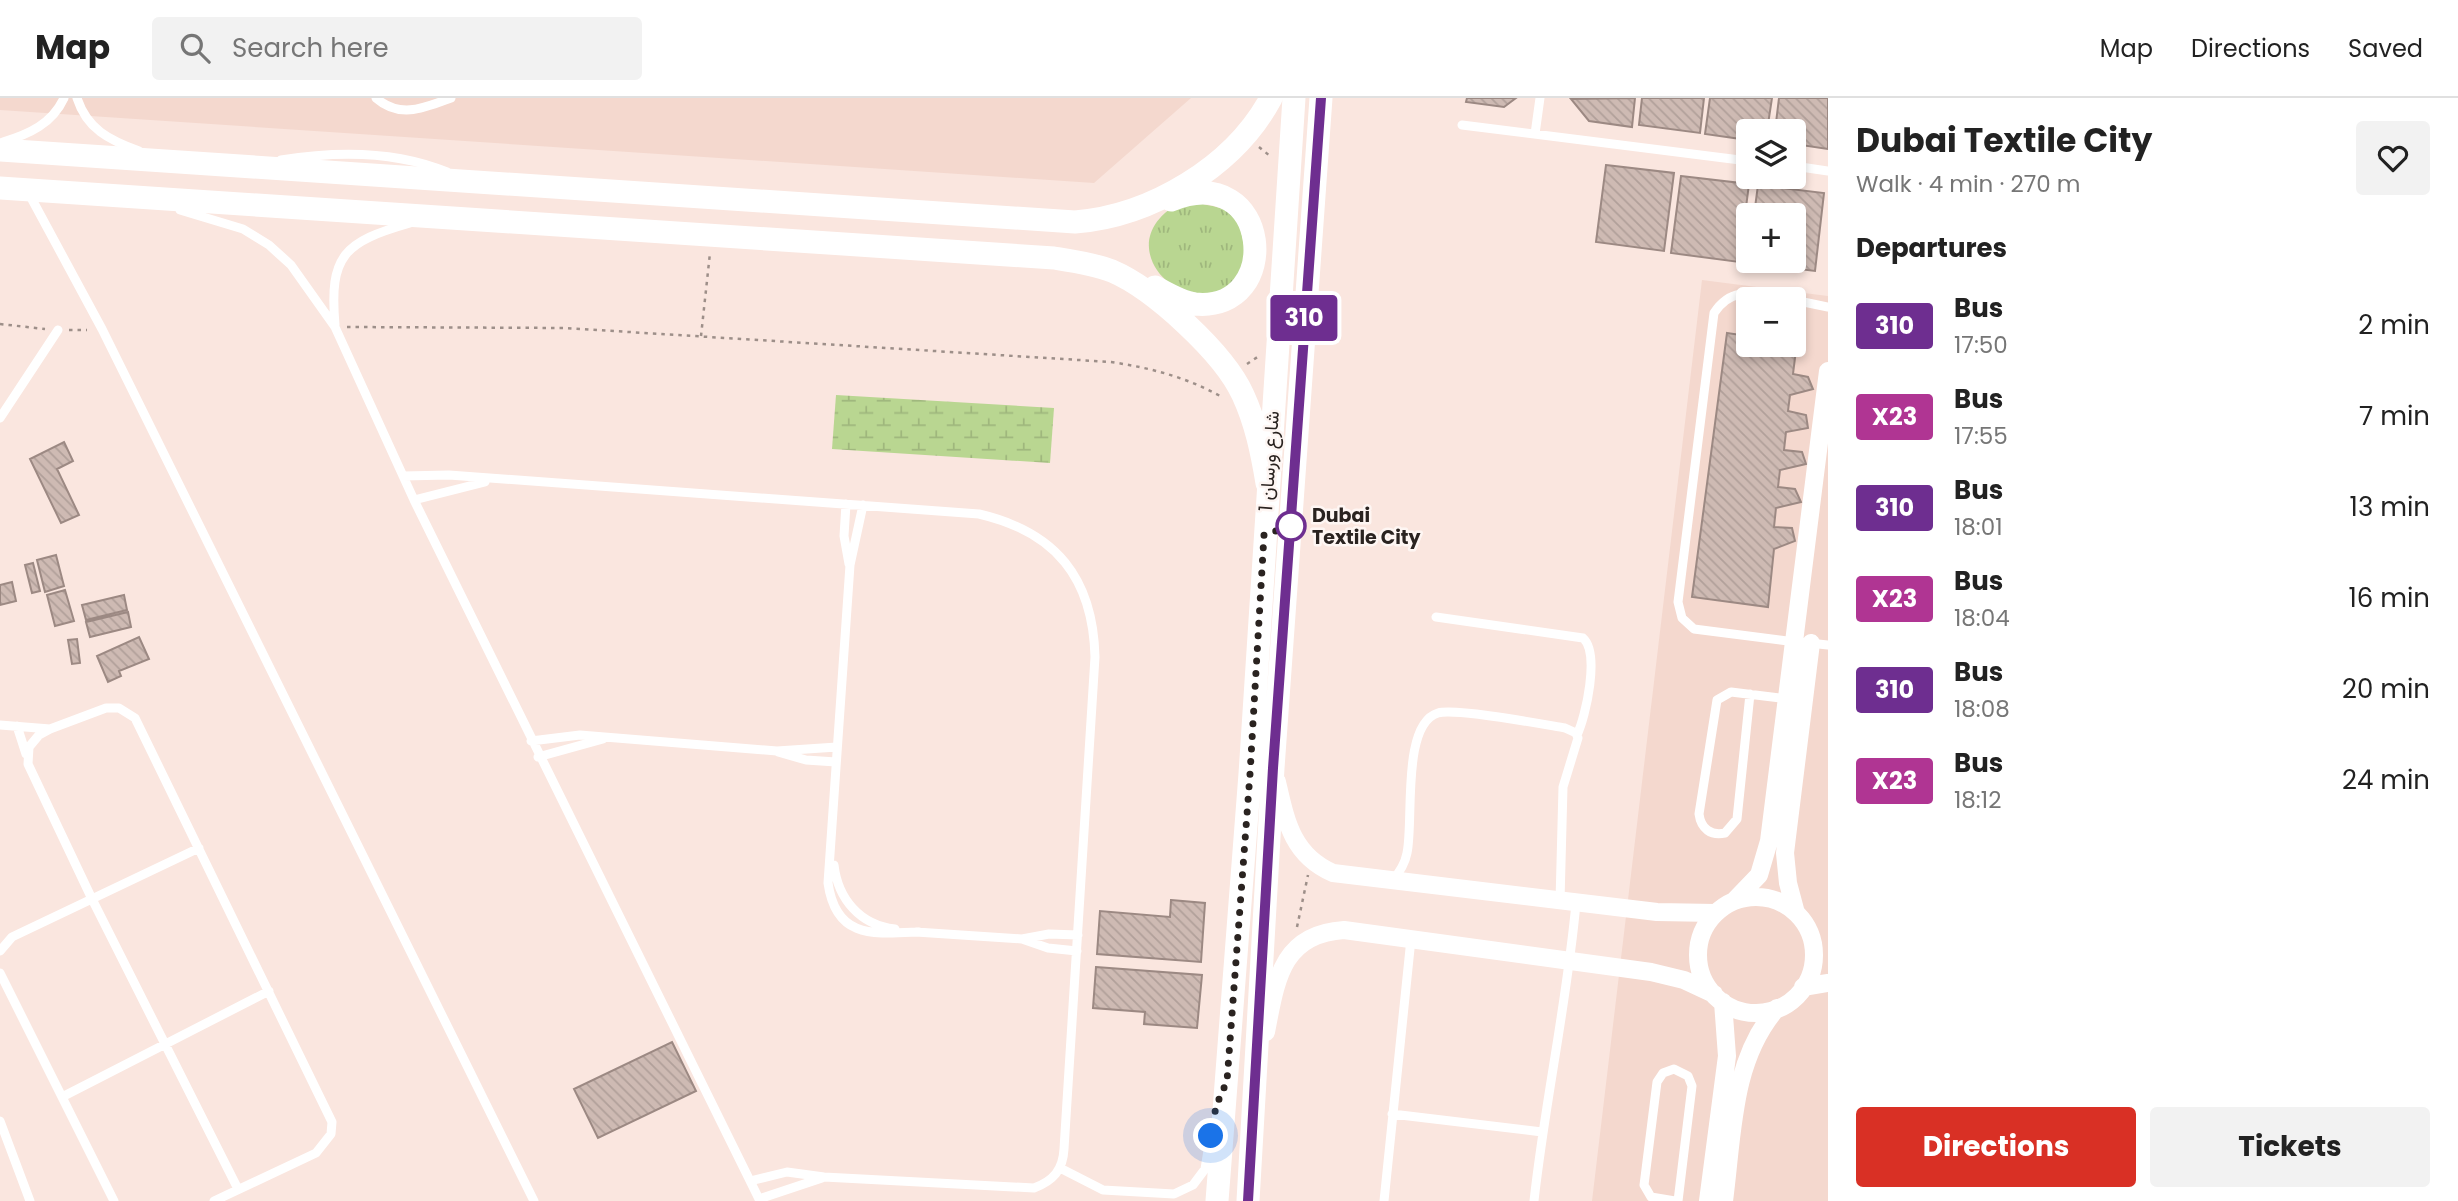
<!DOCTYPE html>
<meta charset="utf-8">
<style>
:root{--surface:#fff;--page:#f2f2f2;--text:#222;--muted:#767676;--line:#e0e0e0;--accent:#d93025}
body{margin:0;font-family:Poppins,Vazirmatn,sans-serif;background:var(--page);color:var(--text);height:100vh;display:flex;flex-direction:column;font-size:26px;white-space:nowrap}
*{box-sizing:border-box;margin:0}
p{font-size:23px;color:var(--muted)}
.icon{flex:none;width:38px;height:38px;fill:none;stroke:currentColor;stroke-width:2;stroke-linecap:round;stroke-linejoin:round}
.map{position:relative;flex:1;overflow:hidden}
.panel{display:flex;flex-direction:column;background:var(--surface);width:630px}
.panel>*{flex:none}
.badge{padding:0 14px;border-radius:5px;font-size:24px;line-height:46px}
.tools{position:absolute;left:1736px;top:21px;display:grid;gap:14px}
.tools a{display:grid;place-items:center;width:70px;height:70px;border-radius:7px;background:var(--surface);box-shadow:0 4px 10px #0003;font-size:35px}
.you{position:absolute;width:35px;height:35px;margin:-18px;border:5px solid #fff;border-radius:50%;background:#1a73e8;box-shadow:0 0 0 10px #1a73e833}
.map>.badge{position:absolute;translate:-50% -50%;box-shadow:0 0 0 4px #fff}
h2{padding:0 28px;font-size:26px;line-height:63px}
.round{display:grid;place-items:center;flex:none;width:74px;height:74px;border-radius:7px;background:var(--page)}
.overview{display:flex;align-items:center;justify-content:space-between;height:119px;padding:0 28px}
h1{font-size:33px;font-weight:700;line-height:52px}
.button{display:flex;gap:14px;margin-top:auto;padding:14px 28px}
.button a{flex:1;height:80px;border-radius:7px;background:var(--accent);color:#fff;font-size:28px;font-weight:700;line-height:80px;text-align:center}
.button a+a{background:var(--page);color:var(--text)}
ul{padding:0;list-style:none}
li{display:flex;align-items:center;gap:21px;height:91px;padding:0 28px}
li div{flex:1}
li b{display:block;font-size:26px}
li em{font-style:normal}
li .badge{min-width:77px;font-weight:700;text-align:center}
header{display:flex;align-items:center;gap:42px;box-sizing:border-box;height:98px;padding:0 35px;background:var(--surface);border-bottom:2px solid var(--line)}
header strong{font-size:33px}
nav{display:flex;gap:38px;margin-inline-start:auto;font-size:24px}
.search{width:490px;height:63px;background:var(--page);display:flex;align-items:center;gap:18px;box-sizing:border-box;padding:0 24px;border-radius:7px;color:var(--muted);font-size:26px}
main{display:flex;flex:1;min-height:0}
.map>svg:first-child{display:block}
.built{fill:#f4d8ce;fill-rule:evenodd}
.grass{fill:url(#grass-tufts)}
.wetland{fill:url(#wetland-marsh)}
.building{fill:url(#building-back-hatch);stroke:#9c8983;stroke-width:2}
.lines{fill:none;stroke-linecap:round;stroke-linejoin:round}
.path{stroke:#9d8f89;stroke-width:2.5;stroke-dasharray:3.5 5;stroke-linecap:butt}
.service{stroke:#fff;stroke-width:9}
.minor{stroke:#fff;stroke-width:18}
.tertiary{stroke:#fff;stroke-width:23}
.line-casing{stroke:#fff;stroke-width:16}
.line{stroke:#6e2e90;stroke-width:10}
.walk{stroke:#2a2320;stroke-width:7;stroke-dasharray:0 12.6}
.stop-dot{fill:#fff;stroke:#6e2e90;stroke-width:3.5}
.labels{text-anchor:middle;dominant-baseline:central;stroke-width:5;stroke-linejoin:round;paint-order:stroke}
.street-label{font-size:19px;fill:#2a2320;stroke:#fef6f3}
.stop-label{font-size:19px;font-weight:bold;fill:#2a2320;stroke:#fef6f3;text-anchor:start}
</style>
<header>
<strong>Map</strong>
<div class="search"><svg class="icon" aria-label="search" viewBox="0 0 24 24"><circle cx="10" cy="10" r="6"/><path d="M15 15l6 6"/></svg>Search here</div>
<nav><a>Map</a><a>Directions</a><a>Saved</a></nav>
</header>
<main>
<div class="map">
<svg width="1828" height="1103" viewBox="0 0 1828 1103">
<defs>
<pattern id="grass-tufts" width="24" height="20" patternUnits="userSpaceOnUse" patternTransform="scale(1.75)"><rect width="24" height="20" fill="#b9d691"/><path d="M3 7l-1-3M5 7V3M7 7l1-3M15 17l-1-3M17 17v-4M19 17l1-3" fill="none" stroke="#9fb77d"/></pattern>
<pattern id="wetland-marsh" width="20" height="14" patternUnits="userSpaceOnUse" patternTransform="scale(1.75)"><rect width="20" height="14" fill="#b9d691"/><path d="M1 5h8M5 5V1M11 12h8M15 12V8" fill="none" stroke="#9fb77d"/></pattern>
<pattern id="building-back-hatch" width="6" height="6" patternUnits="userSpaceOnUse" patternTransform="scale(1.75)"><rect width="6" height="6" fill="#cebab3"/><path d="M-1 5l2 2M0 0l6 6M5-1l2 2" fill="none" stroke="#b1a09a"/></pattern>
</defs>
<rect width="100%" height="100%" fill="#fae6df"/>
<!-- built -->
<path class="built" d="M0,0H1191L1094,85L0,12Z
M1702,182L1828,198V1103H1592ZM1748,201H1794V247H1748Z"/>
<!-- grass -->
<path class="grass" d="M1185,102C1239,115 1236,105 1247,161C1242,169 1236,182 1229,189C1186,225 1100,144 1185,102Z"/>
<!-- wetland -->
<path class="wetland" d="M836,297L1054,310L1050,365L832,351Z"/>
<!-- building -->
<path class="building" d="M1467,0H1516L1504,9L1466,4Z
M1635,0L1632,29L1589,23L1571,1Z
M1642,0H1704L1700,35L1639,27Z
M1710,0H1772L1767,33H1748V42L1705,36Z
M1779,0H1828V51L1794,46V33H1775Z
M1606,67L1674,75L1664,153L1596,144Z
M1681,78L1749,86L1739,164L1671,155Z
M1758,87L1824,95L1815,173L1749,165V163H1794V117H1754Z
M1727,235L1748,238V247L1797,244L1793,276L1808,279L1813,291L1790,297L1788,313L1806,317L1808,330L1786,334L1784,352L1802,354L1806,366L1780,372L1778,389L1795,391L1801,404L1776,410L1774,429L1792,430L1795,443L1774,451L1768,509L1692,499Z
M64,344L73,363L57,371L79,417L61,425L30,361Z
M56,457L64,488L45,494L37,462Z
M33,465L40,493L32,495L25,467Z
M12,484L16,503L0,507V487Z
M65,492L74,523L55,528L47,497Z
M124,497L127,512L86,522L82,507Z
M128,514L131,529L90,539L86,524Z
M139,539L149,561L119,573L121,578L108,584L97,558Z
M77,541L80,565L72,566L68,542Z
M1171,802L1205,805L1201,864L1097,856L1100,813L1170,819Z
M1096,869L1202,877L1197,930L1144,926L1145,914L1093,910Z
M672,944L696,993L598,1040L574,991Z"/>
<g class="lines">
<!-- path -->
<path class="path" d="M1259,49L1270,58
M0,226L45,231
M347,229L565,230L1111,264C1151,270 1186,279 1222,299
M69,232H87
M701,238L710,155
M1247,266L1259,258
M1297,829L1308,777"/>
<!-- service -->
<path class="service" d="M77,0C87,31 109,42 139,53
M376,0C400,21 424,10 451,0
M1462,27L1748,63
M1535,36L1540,0
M3,44C29,36 52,26 64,0
M281,62C336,53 394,52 447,74
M1794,68L1828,73
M28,94L102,231L534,1103
M180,112L243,131L269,147L291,167L335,229L414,402L760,1103
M1786,201C1756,197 1733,186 1714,215L1678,504L1682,520L1694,531L1795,544
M1794,202L1828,209
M335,227C329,157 344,144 410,125
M0,320L58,232
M403,378L449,377L979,416C1056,434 1093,480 1095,559L1064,1051C1063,1072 1053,1083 1034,1090L824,1079L787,1074L750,1083
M414,402L485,384
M846,406L844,438L849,466
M863,407L850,467L828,785C836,841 873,836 919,834
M1436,519L1583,540C1600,555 1586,618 1577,637
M1809,545L1828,547
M1750,596L1737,721L1725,735C1711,738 1701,731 1699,716L1717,602L1731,594L1788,601
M0,627L50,631
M17,628L26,656
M531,643L580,637L777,653L837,649
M778,654L806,662L836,664
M538,659L603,641
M834,767C838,801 860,827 895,831
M1392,783C1399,775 1405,766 1407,755C1414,724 1401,626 1438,615C1456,610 1541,626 1565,630L1576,635L1578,640L1563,689L1560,803
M916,834L1022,841L1048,850L1077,853
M1022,841L1049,836L1078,837
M0,853L12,839L199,750
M0,875L114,1103
M62,999L269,893
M1392,1016L1542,1034
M0,1023L30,1103
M1060,1070L1103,1092L1174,1096L1193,1087L1205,1071L1212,1027
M759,1101L822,1080
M214,1103L316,1055L331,1036L332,1024L135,620L119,610H106L50,631L39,637L29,649L28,666L92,801L238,1091
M1384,1103L1411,841
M1534,1103C1545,1003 1567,905 1576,805
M1675,1103L1651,1099L1644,1087L1657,984L1663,975L1674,971L1688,978L1692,988L1678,1103"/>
<!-- minor -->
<path class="minor" d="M1277,684C1286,723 1292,757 1333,775L1657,814L1715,815
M1698 857a58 58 0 1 1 116 0a58 58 0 1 1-116 0Z
M1734,803L1759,777L1769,743L1828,273
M1796,815L1788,785L1785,755L1811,545
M1803,889L1828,885
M1266,934C1276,883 1281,836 1344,832L1651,874L1684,882L1714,896
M1708,1103L1727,958L1723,904
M1724,1103C1733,1036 1731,963 1777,910"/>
<!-- tertiary -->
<path class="tertiary" d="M0,52L1075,124C1151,118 1234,69 1271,0
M0,90L1054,160C1073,163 1094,166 1112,173C1154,191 1224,255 1243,297C1256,325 1262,355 1267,385
M1155,189C1168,196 1181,204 1195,206C1284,215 1272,61 1171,102
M1217,1103L1250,676L1294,0
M1248,1103L1273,670L1321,0"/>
</g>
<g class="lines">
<!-- line casing -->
<g class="line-casing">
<path id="line" d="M1248,1103L1273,670L1321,0"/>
</g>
<!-- line -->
<use href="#line" class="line"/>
<!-- walk -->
<path class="walk" d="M1211,1038L1216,1008L1227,983L1250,676L1264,437L1291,428"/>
</g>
<!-- markers -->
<circle class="stop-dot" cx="1291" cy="428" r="14"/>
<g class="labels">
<!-- street labels -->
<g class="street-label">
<text transform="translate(1269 363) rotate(-86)">شارع ورسان 1</text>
</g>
<!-- stop labels -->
<g class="stop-label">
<text x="1312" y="417">Dubai<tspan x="1312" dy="22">Textile City</tspan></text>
</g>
</g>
</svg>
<div class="tools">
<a><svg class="icon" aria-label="layers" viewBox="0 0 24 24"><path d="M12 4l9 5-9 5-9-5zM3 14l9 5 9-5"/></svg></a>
<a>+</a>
<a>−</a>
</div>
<div class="you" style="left:1211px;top:1038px"></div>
<b class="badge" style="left:1304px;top:220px;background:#6e2e90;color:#fff">310</b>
</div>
<section class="panel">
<div class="overview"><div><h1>Dubai Textile City</h1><p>Walk · 4 min · 270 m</p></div><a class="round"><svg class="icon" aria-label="heart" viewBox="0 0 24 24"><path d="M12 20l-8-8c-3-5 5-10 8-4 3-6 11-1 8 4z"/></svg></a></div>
<h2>Departures</h2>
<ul>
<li><span class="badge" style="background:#6e2e90;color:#fff">310</span><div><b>Bus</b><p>17:50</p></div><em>2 min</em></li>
<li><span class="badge" style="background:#b03593;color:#fff">X23</span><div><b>Bus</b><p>17:55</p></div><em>7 min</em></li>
<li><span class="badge" style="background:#6e2e90;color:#fff">310</span><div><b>Bus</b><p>18:01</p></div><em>13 min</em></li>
<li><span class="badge" style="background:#b03593;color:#fff">X23</span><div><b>Bus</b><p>18:04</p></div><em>16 min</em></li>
<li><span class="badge" style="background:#6e2e90;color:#fff">310</span><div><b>Bus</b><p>18:08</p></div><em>20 min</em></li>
<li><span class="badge" style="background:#b03593;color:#fff">X23</span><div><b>Bus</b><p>18:12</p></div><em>24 min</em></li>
</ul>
<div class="button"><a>Directions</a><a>Tickets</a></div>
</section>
</main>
